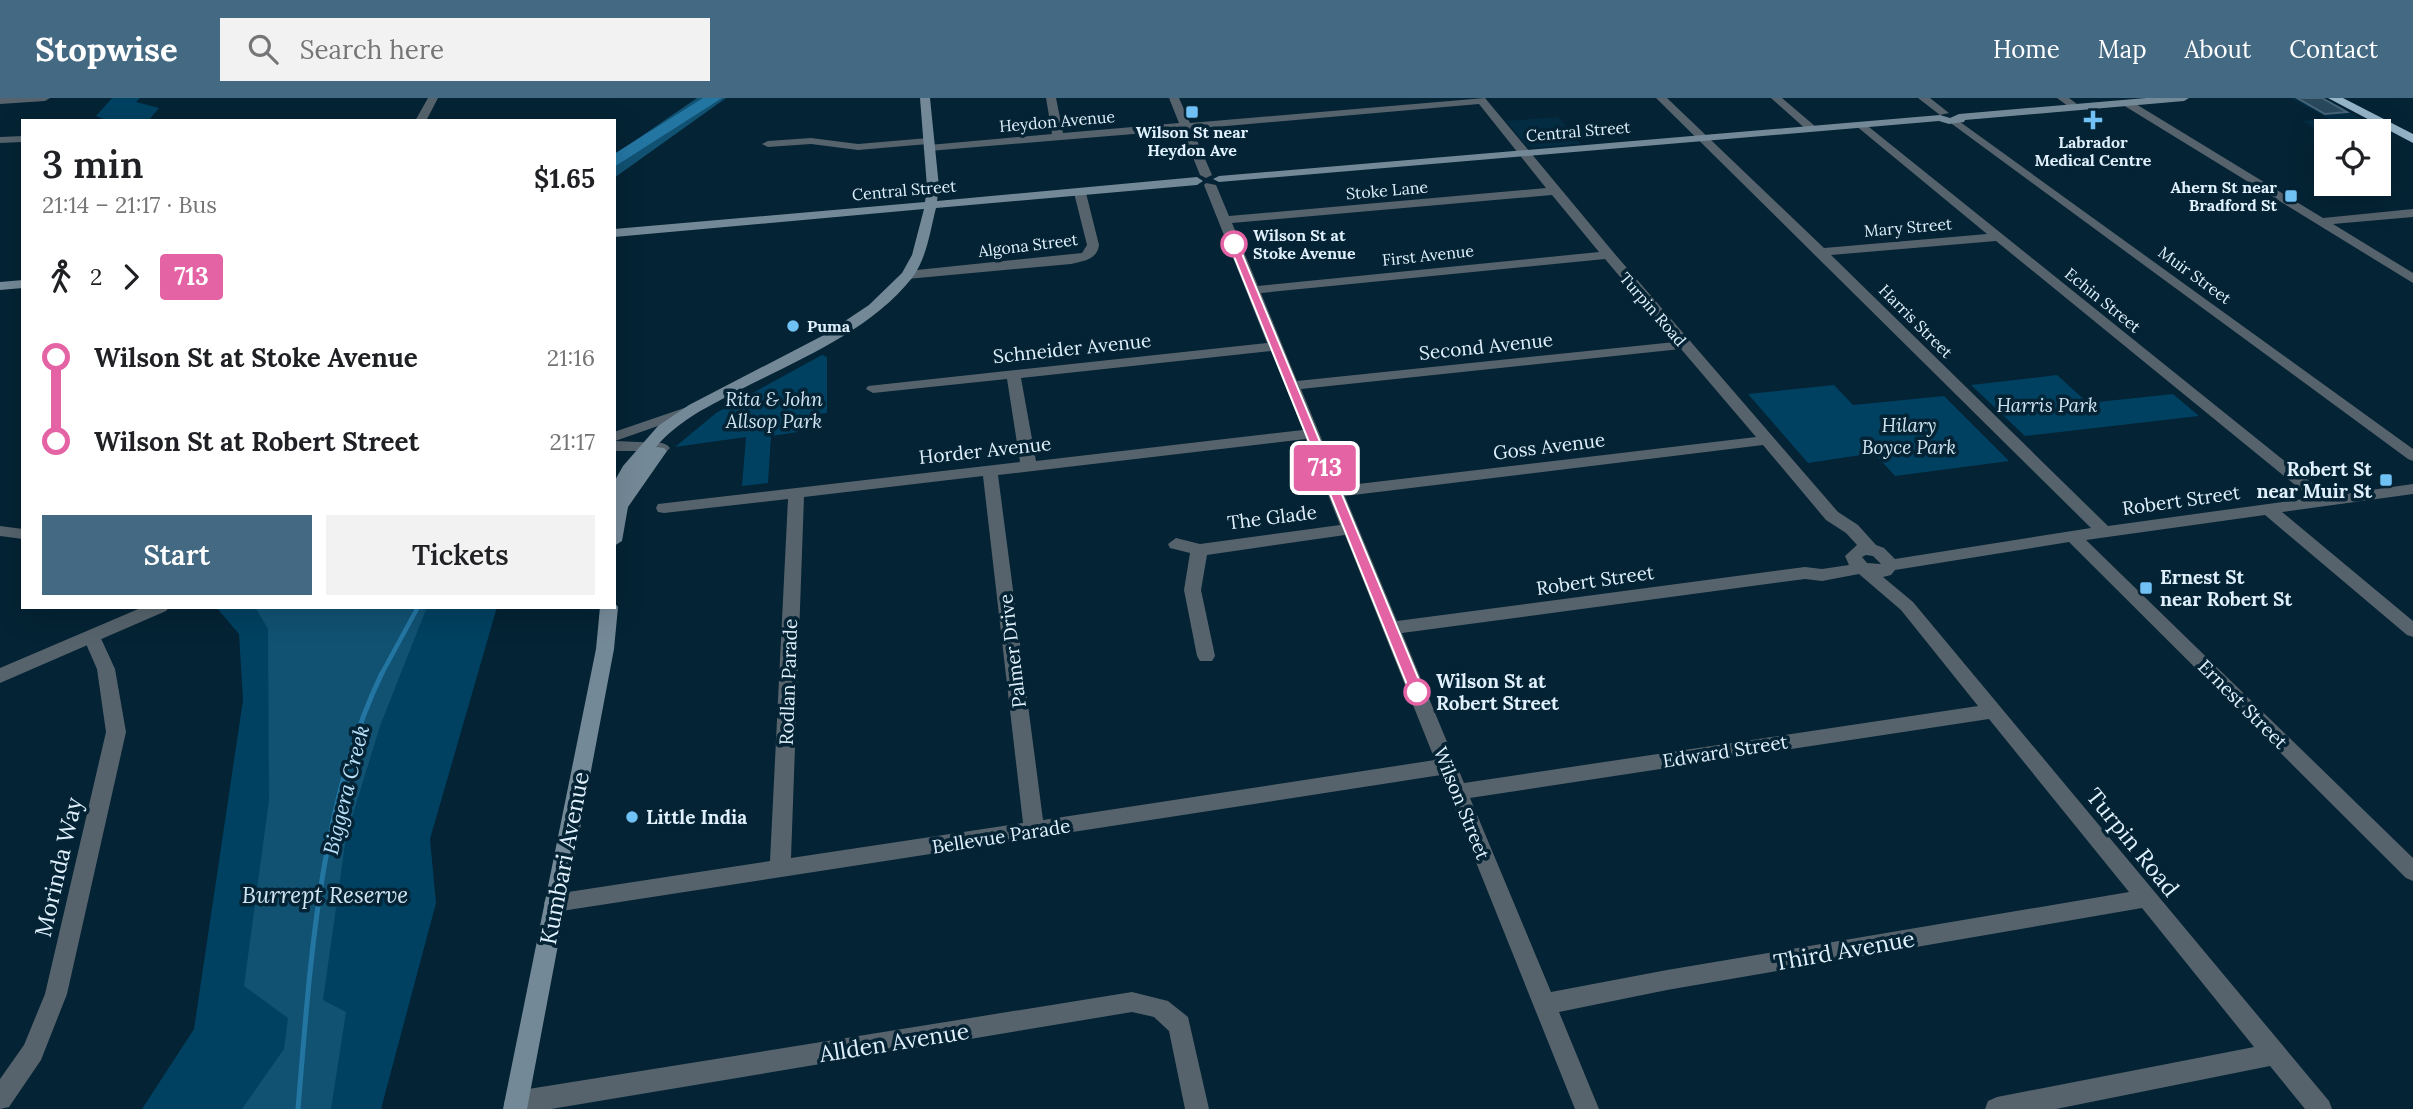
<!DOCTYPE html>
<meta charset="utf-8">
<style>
:root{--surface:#fff;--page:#f2f2f2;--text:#202124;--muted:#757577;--accent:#446982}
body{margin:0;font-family:Lora,serif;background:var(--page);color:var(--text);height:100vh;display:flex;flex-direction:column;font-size:26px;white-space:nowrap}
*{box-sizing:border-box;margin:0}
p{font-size:23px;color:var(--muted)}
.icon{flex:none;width:38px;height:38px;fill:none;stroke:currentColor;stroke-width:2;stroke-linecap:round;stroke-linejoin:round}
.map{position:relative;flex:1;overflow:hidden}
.side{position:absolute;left:21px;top:21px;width:595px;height:490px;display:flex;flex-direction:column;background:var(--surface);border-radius:0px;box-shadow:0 7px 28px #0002}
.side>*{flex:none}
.badge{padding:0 14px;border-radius:5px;font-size:24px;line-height:46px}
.fabs{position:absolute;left:2314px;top:21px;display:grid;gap:14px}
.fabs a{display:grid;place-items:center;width:77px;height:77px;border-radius:0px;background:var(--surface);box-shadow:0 7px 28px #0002;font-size:35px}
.map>.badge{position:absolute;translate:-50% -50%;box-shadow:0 0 0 4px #fff}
.legs{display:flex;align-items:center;gap:10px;height:77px;padding:0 21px;font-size:23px}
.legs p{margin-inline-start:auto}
.summary{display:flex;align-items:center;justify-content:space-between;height:119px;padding:0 21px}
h1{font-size:38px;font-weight:600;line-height:52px}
.action{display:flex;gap:14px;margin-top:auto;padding:14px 21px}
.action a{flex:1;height:80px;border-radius:0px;background:var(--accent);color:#fff;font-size:28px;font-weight:600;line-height:80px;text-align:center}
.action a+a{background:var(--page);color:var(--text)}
ul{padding:0 21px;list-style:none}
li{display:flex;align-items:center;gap:24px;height:84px;font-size:26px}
li i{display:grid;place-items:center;width:10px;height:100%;margin:0 9px;background:currentColor}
li i::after{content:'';width:18px;height:18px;margin:-9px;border:5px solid;border-radius:50%;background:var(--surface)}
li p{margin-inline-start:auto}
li:first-child i{background:linear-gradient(#0000 50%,currentColor 0)}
li:last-child i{background:linear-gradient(currentColor 50%,#0000 0)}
header{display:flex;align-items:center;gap:42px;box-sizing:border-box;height:98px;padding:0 35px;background:var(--accent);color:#fff}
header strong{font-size:33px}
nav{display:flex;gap:38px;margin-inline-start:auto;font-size:24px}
.search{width:490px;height:63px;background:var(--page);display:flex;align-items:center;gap:18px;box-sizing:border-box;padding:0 24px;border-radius:0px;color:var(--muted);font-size:26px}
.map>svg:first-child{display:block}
.built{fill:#032c42}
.green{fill:#004161}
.forest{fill:#115172}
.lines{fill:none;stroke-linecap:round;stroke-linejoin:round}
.stream-far1{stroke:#2476a2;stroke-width:4.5}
.stream{stroke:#2476a2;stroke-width:5}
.river{fill:#2476a2;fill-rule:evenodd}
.building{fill:#2a485b;stroke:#476579;stroke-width:2}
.minor{fill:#56636c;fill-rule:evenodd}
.tertiary{fill:#56636c;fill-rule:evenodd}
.secondary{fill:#748997;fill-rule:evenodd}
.trunk{fill:#95b4c8;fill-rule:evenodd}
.line-1{fill:#e463a4;stroke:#fff;stroke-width:2}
.poi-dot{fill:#70c2f4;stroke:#042334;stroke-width:2.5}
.stop-1-dot{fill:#fff;stroke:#e463a4;stroke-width:3.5}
.labels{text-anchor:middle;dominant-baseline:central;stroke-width:7;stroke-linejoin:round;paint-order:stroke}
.far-street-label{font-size:16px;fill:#e0f1fd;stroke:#042334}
.far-poi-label{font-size:16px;font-weight:bold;fill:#e0f1fd;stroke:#042334}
.far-stop-label{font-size:16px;font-weight:bold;fill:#e0f1fd;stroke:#042334;text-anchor:start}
.street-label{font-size:19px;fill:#e0f1fd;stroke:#042334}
.park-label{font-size:19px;font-style:italic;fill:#d0e3f0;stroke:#042334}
.poi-label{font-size:19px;font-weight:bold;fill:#e0f1fd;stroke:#042334;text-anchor:start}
.stop-label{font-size:19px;font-weight:bold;fill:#e0f1fd;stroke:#042334;text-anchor:start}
.water-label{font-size:21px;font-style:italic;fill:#bce2fc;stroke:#042334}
.near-street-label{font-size:23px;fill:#e0f1fd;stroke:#042334}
.near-park-label{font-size:23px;font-style:italic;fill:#d0e3f0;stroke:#042334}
</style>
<header>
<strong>Stopwise</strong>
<div class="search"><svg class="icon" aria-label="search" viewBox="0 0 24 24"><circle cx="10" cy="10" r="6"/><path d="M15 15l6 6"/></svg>Search here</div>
<nav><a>Home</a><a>Map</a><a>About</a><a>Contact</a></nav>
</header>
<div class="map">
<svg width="2413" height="1011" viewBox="0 0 2413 1011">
<rect width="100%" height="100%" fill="#042334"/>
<!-- built -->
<path class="built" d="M2290,0H2322L2379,30L2326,33L2325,36L2302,23L2329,21Z
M1558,19L1580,46L1534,50L1526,47L1506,23Z"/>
<!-- green -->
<path class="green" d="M112,0H140L136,4L159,10L148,23H108L96,18Z
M822,257L827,259V315L799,318L798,334L771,338L768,385L742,388L746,339L675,349L716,315Z
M2057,277L2088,305L2173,296L2199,318L2025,338L1971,287Z
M1834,287L1853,307L1944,298L2009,363L1895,378L1874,355L1808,365L1748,296Z
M216,509H497L430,741L436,805L381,1011H142L194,931L243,602L239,536Z"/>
<!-- forest -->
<path class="forest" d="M697,0H726L614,80V57Z
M255,509H427L380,628L346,739L323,902L346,914L331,1011H242L284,951L288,920L244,888L269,702L268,531Z"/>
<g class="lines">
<!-- stream-far1 -->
<path class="stream-far1" d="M381,577L418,509"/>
<!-- stream -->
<path class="stream" d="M298,1011C310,869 319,705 382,575"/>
<!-- river -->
<path class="river" d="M703,0H722L614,69V56Z"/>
</g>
<!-- building -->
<path class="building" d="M2297,0H2322L2347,14L2325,16Z"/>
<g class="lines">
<!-- minor -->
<path class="minor" d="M0,0H50L45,3L0,6Z
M428,0H438L426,23H415Z
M1046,0H1056L1063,35L1179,25L1169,0H1179L1190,25L1485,0L1614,155L1838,414L1858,427L1876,447L1884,450L1895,461L2091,430L1656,0H1667L1824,150L1987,136L1855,27L1864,25L2328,398L2413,386V396L2282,414L2413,523V539L2407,537L2265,417L2086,442L2413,760V783L2406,780L2069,444L1895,472L1891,477L1883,479L1913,504L2329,1003L2332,1011H2305L2270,968L2056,1011H1985L1988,1003L1997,999L2254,949L2142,810L1667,892L1559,914L1599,1011H1575L1441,677L555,814L547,812L544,805L547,798L555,796L770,763L788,401L664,415L658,414L656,410L658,406L1020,364L1007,281L873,295L866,291L868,288L1267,245L1204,87L1206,85L1216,87L1229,118L1546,90L1479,6L1192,31L1212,77L1206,80L1200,77L1182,32L929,53L923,50L929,47L1052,36ZM1552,97L1599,154L1258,188L1232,125ZM1996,143L2311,400L2108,428L1831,157ZM1605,161L1675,244L1297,283L1261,195ZM1681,251L1756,339L1341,388L1301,291ZM1271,253L1303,332L1036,363L1021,280ZM1306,341L1340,427L1200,446L1176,440L1168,446L1170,450L1190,455L1184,492L1197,558L1200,563H1212L1215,558L1201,492L1207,457L1345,437L1435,662L1043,722L998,377ZM1763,347L1826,422L1846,435L1857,447L1845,458L1849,467L1822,471L1805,469L1397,523L1345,398ZM983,378L1023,725L791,760L804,399ZM1866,457L1873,458L1881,466L1867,465L1862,459ZM1859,476L1901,512L1978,608L1464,685L1402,535L1805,481L1822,483ZM1989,621L2129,794L1667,872L1551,894L1470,700Z
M1771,0H1782L1816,29V33H1808Z
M1918,0H1930L1949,15L1940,17Z
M2057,0H2069L2081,9L2072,11Z
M2123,3H2131L2323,120L2413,111V119L2333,126L2413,175V185L2123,7Z
M1956,21L2413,351V363L2408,361L1952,26L1951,24Z
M23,38V44L0,45V39Z
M811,40L858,46L928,40L934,43L928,46L858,52L811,46L768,49L762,46L768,43Z
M1080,91L1086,95L1099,147C1097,162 1083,163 1071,166L907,181L901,177L907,173L1082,155L1087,147L1074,95Z
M0,428L23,431V441L0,438Z
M92,533L98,534L115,571L126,634L67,896L41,962L9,1009L0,1011V981L24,947L45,896L106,634L97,571L83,539L86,534Z
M1132,894L1168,903L1188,919L1209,1011H1185L1169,933L1154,919L1132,914L551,1011H506L504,1005L507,997L516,993Z"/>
<!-- tertiary -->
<path class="tertiary" d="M693,307L698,308L700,311L698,314L615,343L662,345L667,347L670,350L667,353H614V334Z
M143,509H169L166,513L0,585V570Z"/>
<!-- secondary -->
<path class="secondary" d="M920,0H930L939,89L937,103L1197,79L1203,83L1197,87L936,110C930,133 927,160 912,180C868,235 795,263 734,295C705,310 677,324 656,349L664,350L667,353L628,409L622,443L614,448V384L623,368L658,328L689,307L824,237L869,207L902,175L912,157L924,111L614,139V131L925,104L927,89Z
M2146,0H2189L2184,3L1965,22L1964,24L1949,26L1939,23L1219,84L1213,81L1219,78L1940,17L1950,20L1959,16Z
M23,182V190L0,192V184Z
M614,504L618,509L614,551L527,1011H503L596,551L600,509H614Z"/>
<!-- trunk -->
<path class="trunk" d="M2328,0H2343L2413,36V45Z"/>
</g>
<!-- line-1 -->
<path class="line-1" d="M1234,143L1238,146L1424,594L1422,597L1417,599L1410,594L1229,146Z"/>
<!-- markers -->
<g class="poi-dot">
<rect x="1185" y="7" width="14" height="14" rx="3.5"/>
<path d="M2089.5 11.5h7v7h7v7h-7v7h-7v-7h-7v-7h7z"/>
<rect x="2284" y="91" width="14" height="14" rx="3.5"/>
<circle cx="793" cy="228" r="7"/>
<rect x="2379" y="375" width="14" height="14" rx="3.5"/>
<rect x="2139" y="483" width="14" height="14" rx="3.5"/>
<circle cx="632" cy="719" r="7"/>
</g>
<g class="stop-1-dot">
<circle cx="1234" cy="146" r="12"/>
<circle cx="1417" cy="594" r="12"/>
</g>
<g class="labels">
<!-- far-street labels -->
<g class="far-street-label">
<text transform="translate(1057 23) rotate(-5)">Heydon Avenue</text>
<text transform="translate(1578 33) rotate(-5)">Central Street</text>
<text transform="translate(904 92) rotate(-5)">Central Street</text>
<text transform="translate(1387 92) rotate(-5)">Stoke Lane</text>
<text transform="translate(1908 129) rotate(-5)">Mary Street</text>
<text transform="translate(1028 147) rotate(-7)">Algona Street</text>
<text transform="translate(1428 157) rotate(-6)">First Avenue</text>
<text transform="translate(2195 177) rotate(36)">Muir Street</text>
<text transform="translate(2103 202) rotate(39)">Echin Street</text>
<text transform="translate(1653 211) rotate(49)">Turpin Road</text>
<text transform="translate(1916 223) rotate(45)">Harris Street</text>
</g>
<!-- far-poi labels -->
<g class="far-poi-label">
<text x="1192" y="34">Wilson St near<tspan x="1192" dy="18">Heydon Ave</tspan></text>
<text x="2093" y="44">Labrador<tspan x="2093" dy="18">Medical Centre</tspan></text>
<text x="2277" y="89" text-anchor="end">Ahern St near<tspan x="2277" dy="18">Bradford St</tspan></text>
<text x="807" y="228" text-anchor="start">Puma</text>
</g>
<!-- far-stop labels -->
<g class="far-stop-label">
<text x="1253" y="137">Wilson St at<tspan x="1253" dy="18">Stoke Avenue</tspan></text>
</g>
<!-- street labels -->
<g class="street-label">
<text transform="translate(1486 248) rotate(-6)">Second Avenue</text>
<text transform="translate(1072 250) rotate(-6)">Schneider Avenue</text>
<text transform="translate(1549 348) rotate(-7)">Goss Avenue</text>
<text transform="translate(985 352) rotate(-6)">Horder Avenue</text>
<text transform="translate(2181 402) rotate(-8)">Robert Street</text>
<text transform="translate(1272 419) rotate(-7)">The Glade</text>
<text transform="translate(1595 482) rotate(-8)">Robert Street</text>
<text transform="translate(1012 553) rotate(-97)">Palmer Drive</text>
<text transform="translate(788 584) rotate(-88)">Rodlan Parade</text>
<text transform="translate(2243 606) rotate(45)">Ernest Street</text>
<text transform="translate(1725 653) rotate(-9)">Edward Street</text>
<text transform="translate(1462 705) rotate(68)">Wilson Street</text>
<text transform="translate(1001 738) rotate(-9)">Bellevue Parade</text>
</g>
<!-- park labels -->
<g class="park-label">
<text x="774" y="301">Rita &amp; John<tspan x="774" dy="22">Allsop Park</tspan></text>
<text x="2047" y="307">Harris Park</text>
<text x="1909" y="327">Hilary<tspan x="1909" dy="22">Boyce Park</tspan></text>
</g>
<!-- poi labels -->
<g class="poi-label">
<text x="2372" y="371" text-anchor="end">Robert St<tspan x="2372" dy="22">near Muir St</tspan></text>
<text x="2160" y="479">Ernest St<tspan x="2160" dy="22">near Robert St</tspan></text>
<text x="646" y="719">Little India</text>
</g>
<!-- stop labels -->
<g class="stop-label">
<text x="1436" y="583">Wilson St at<tspan x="1436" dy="22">Robert Street</tspan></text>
</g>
<!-- water labels -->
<g class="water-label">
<text transform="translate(346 692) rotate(-76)">Biggera Creek</text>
</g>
<!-- near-street labels -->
<g class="near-street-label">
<text transform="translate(2133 744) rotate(51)">Turpin Road</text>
<text transform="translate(564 760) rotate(-79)">Kumbari Avenue</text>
<text transform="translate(58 769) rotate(-77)">Morinda Way</text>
<text transform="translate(1844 852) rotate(-10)">Third Avenue</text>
<text transform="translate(894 944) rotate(-9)">Allden Avenue</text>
</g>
<!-- near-park labels -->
<g class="near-park-label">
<text x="325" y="796">Burrept Reserve</text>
</g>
</g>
</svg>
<div class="fabs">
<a><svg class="icon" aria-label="locate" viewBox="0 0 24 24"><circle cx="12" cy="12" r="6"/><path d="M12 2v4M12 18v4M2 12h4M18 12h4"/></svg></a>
</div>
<b class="badge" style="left:1325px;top:370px;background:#e463a4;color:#fff">713</b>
<section class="side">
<div class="summary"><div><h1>3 min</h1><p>21:14 – 21:17 · Bus</p></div><b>$1.65</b></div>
<div class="legs"><svg class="icon" aria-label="walk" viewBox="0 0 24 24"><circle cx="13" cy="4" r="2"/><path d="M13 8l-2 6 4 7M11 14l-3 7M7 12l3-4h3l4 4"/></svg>2<svg class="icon" aria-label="forward" viewBox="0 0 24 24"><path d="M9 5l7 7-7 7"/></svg><b class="badge" style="background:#e463a4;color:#fff">713</b></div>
<ul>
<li><i style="color:#e463a4"></i><b>Wilson St at Stoke Avenue</b><p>21:16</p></li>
<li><i style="color:#e463a4"></i><b>Wilson St at Robert Street</b><p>21:17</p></li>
</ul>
<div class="action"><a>Start</a><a>Tickets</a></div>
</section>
</div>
